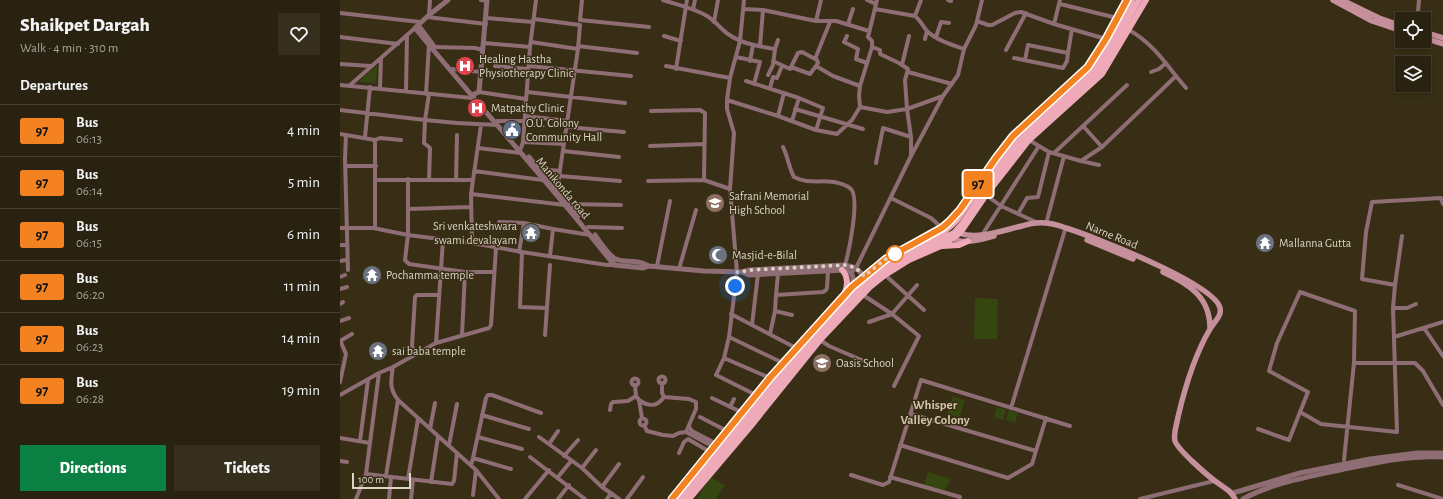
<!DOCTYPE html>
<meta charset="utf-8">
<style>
:root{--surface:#2a2210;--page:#362f1e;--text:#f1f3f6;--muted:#a5a49f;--line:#463f30;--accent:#0b8043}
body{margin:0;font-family:"Alegreya Sans",sans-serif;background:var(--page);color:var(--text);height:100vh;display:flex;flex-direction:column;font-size:15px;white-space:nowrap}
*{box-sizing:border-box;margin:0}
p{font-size:13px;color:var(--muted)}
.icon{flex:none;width:22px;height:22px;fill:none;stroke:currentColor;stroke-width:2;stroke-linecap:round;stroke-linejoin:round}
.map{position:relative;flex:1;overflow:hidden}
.sheet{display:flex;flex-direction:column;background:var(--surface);width:340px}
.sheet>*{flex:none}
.badge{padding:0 8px;border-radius:3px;font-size:14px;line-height:26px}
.fabs{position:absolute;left:1055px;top:12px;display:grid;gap:8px}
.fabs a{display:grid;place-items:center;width:36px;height:36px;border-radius:0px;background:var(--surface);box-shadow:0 2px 6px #0003,0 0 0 1px var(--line);font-size:20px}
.scale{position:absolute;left:12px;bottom:10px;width:59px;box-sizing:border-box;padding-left:4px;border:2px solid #dad4c5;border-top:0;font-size:11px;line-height:14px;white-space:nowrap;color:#dad4c5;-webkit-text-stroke:3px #382e15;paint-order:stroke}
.you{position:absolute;width:20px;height:20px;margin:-10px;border:3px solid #fff;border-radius:50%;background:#1a73e8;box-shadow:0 0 0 6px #1a73e833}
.map>.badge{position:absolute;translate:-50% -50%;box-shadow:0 0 0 2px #fff}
h2{padding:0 20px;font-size:15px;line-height:36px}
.round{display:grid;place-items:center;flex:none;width:42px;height:42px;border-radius:0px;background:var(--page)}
.head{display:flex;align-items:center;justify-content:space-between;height:68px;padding:0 20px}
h1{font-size:19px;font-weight:800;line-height:30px}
.cta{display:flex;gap:8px;margin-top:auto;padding:8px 20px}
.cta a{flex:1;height:46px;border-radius:0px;background:var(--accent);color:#fff;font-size:16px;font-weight:800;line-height:46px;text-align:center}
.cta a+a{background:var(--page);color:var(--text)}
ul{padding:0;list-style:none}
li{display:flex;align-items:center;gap:12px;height:52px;padding:0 20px;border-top:1px solid var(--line)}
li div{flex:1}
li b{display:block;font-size:15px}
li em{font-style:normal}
li .badge{min-width:44px;font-weight:700;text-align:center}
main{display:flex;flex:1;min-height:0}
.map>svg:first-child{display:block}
.green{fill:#354610}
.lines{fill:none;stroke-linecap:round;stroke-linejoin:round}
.minor{stroke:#8f6d74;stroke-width:4}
.tertiary{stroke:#8f6d74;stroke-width:5}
.secondary{stroke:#c58f9b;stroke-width:5.5}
.primary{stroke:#efaab9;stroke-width:6}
.primary-bridge{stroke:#efaab9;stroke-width:6}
.line-casing{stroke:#fff;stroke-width:9}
.line{stroke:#f58220;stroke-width:6}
.walk{stroke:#dad4c5;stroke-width:4;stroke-dasharray:0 7.2}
.stop-dot{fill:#fff;stroke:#f58220;stroke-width:2}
.labels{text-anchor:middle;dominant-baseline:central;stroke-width:3;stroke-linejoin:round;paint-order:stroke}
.poi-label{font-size:12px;fill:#dad4c5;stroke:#382e15;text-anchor:start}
.street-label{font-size:12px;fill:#dad4c5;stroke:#382e15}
.neighbourhood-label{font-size:13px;font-weight:bold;fill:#d1c4a8;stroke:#382e15}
</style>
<main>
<section class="sheet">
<div class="head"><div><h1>Shaikpet Dargah</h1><p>Walk · 4 min · 310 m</p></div><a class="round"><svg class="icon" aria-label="heart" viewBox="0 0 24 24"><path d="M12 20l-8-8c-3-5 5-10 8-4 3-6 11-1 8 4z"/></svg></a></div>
<h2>Departures</h2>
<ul>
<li><span class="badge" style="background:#f58220;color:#111">97</span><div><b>Bus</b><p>06:13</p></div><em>4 min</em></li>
<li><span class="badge" style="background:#f58220;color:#111">97</span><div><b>Bus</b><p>06:14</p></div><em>5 min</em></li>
<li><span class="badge" style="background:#f58220;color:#111">97</span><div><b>Bus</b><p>06:15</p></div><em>6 min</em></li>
<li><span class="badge" style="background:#f58220;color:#111">97</span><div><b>Bus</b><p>06:20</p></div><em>11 min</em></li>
<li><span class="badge" style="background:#f58220;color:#111">97</span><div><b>Bus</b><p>06:23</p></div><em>14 min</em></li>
<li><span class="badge" style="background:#f58220;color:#111">97</span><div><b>Bus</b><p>06:28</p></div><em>19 min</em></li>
</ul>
<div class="cta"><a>Directions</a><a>Tickets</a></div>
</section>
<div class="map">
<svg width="1103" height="499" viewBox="0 0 1103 499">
<rect width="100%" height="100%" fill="#382e15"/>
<!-- green -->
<path class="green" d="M37,66L36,83L18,82Z
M635,298L658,299L657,339H634Z
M613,396L625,401L619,418L607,414Z
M657,407L666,410L663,420L654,417Z
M669,410L678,413L675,423L666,420Z
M588,472L611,479L604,491L584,485Z
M370,477L385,485L376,499H357Z"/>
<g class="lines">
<!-- minor -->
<path class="minor" d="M141,0L147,1
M242,0L240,20L309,27
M323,0C338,5 354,8 367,16C375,21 380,28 388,34C402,44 418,46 435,49L433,65L428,75
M404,0L400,41L390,78L387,100V109L394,133L390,189L397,272L389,337L384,358L376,375L416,395
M527,0L536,4
M608,0L611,1
M720,0L714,24L766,39
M720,4L777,18
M353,9L355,0
M404,9L423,10L476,21L481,0
M535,9L575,16L581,0
M0,13L80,22
M89,15L90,0
M575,16C580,20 583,26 587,31C596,40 612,45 624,49L636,25L642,0
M87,17L146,24
M146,18L193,22
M1076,19L1078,11L1079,0
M476,21H496L529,31
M637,21L648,25H652L675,13L681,12L714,24
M374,22L378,0
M508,24L513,9
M324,36L341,41
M507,36L504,42L518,49L516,59L527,63
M0,37L58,44
M596,37L601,22L609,23
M585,39L587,31
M191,42L238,49L240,25L194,19
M144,43L190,47
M238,46L297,53
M420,46L423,10
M94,47L135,48L143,50
M532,47L540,50V54L559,63L568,69L565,80L567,109L571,137V156
M435,49L438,40
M666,50L686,13
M396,57L420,62L414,84
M674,58L723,68L727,61L728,53
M475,59L490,22
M685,60L688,45L728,53L732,29
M410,61L413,45
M433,61L450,69L458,53L462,52L477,60L478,63L476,66L493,76L520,86
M0,64L31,66
M562,65L569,36
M155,66L188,69
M189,66L291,76
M326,66L390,78
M451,67L470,74L476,66
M112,69L141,72
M336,69L347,0
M568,72L612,84
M811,72L819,69L826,63
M836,76L846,88
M406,81L459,98L483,108L476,130
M0,85L132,98
M9,86L75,28
M40,88L41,58
M430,88L433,77L437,78L442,66
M66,91L67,35
M139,92L186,99
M187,92L285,103
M86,94L89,44
M89,94L85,120L117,123L157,125
M387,100L438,116L476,130L497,134L512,120L520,107L519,96L520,86L532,47V41L528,37L537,0
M520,107L547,112L567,109L603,96
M455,109L523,129
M0,110L85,120L84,143L90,148L89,180
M311,111L360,110L365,113L364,180
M185,116L228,121
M438,116L444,93
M157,121H184
M452,121L459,98
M743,126L787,85
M227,127L284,132
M0,134L35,140V227L33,228H0
M6,135L5,159L8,270
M25,137L30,87
M35,140L40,138L61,140
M689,140L709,152L741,161L762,147L836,76C822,58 809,41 789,30
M183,142L224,144
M310,146L365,144
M443,147C448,157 449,168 454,177C467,184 480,180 494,182C499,183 507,185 511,189C520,199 509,251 505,265
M138,148L181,153
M181,148L183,142L190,47L196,0
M223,151L279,157
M714,153L743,126L762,147
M741,161L759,165
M536,163L543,128L571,137
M5,166H36
M199,169L220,171
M134,171L203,180
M220,176L280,181
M68,179V235L65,260L69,264L125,272
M36,180H132
M116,180L117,135
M308,181L364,180L390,189
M217,190L238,49
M131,194L225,205
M646,195L661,206L696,222
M551,198L591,218L602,228
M228,204L281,205
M68,209L130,207
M678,214L687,198L698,197L709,152
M159,222L184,223L213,229L250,235
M706,224L724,156
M248,227L282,228
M33,228L68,235L132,243L182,252L267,265H274V263
M642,235L699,146
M132,243L131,194L141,125
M0,245H6
M179,252L184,223
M182,252L180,307L207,308
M210,256L213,229
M0,261L6,260
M317,266L330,201
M339,269L356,210
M511,273L516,268L570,158L603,96L618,75L624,49
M418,274L412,325L456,348
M438,274L436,295L483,292L486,290L487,288L488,271
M545,275L584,310
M0,277L5,275
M1055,285L1022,279L1026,232L1032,202L1101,198L1103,204
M0,289L7,287
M523,295L552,314L579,336L554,386
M0,304L3,302
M1053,308H1067L1076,304
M435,311L452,315
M391,314L412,325
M0,321L9,318
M529,322L552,314L577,285
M1084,328L1103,356
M430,334L435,311L436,295
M122,335L125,272H154
M205,335L210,265
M389,337L443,363
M1054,337L1103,322
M0,340L6,354L0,382
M480,340L489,346L526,362
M0,341L12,334
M96,343L103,240
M75,355L72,346L75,297L77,295H99
M384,358L430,378
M1014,363H1075L1083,371L1103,405
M53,367L96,343L149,328L151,325L156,248
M39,373L26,474L112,484L114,481L117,453
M318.5 380a3.5 3.5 0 1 1 7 0a3.5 3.5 0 1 1-7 0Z
M291.5 382a3.5 3.5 0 1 1 7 0a3.5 3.5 0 1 1-7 0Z
M322,383V393L324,397
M295,385L296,396L299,400L302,418
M0,395L39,373L53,367C51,380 49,389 58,400L136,470L159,499
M324,397L349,399L356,402V409L346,432
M372,398L401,412
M299,400C309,407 317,407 324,397
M390,407L394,399
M671,408L725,230
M270,410L271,404L273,402L288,401L296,396
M960,412L968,392L929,371L937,343L960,292L1015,311L1014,363L1004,460
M571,414L696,451
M142,415L189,429
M360,417L387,431
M299.5 422a3.5 3.5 0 1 1 7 0a3.5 3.5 0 1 1-7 0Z
M304,425L307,431L323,435L333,436L339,433L346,432L374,447
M349,427L352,431L377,444
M90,429L95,403
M918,429L949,440L960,412L981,424L1057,432L1053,308L1055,285L1062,236
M138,437L182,449
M199,437L242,468L262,487L279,499
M0,438L30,443
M20,441L28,380
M209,444L218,431
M109,445L117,404
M560,445L668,478L692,464L706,418
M339,453L344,442L348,439L370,452
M224,456L238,440
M190,457L245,499
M133,458L171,469
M0,461L7,462
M131,465L133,458L146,398L148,395H152L201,413
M242,468L256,450
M511,475L543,485L549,482L581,380L730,426
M46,476L58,400
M218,477L231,461
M550,477L620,497
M68,479L78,419
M91,482L98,437
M1058,485L1103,499
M262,487L279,464
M133,495L136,470
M16,499L26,474
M49,499L51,477
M71,499L73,480
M185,499L209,470
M218,499L229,485
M267,499L271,493
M287,499L303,477
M800,499L874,481"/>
<!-- tertiary -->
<path class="tertiary" d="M108,0L89,15L75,28C140,107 210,184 274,265L303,268L309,266L364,271L402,272L409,275L506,270C514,273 514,279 512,287
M78,25L93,45
M132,98L134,94L139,92L147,0
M189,157L238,216
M255,235C260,242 267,253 274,258C283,264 297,258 309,266
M402,272L409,270L505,265L516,268L524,276
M893,493L960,473L1030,459L1077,453H1103
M903,499C932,483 967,477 1000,470C1034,463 1068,455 1103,457"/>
<!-- secondary -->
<path class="secondary" d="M993,0L1032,21L1062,31
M1002,0L1039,18L1062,26
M1084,32L1103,38
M1084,38L1103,44
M620,233C637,240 664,230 682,226C686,225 692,223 696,223C706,222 718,225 726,228C752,236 875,284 880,308C882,316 874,322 870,329C854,356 845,387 838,417C837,424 833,434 835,441C838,450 867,475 875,481C883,487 892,491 895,499
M609,235C620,247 641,239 654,236
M747,240L793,259
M823,272C849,284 870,297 870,328"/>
<!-- primary -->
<path class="primary" d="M602,246L619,245L628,241
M502,270C508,276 508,285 505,292
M332,499L443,363L512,287L524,276L546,259L602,228L620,210L656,158L673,136L748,67L766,39L787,0
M349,499L410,427L480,340L530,287L545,275L569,260L601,246L620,233L646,195L689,140L762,74L806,0"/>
<!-- primary-bridge -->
<path class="primary-bridge" d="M339,499C377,449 416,400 458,353C480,326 502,300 528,277C555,253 593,246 617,220L656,165L679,137L747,74L757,62L767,46L792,0
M345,499L436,386L506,304L538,276L554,264L614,233L622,224L658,172L680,143L750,79L761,66L799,0"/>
</g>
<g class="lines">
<!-- line casing -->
<g class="line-casing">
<path id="line" d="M332,499L430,378L512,287L546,259L602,228L609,222L620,210L656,158L673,136L748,67L766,39L787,0"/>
</g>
<!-- line -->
<use href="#line" class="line"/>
<!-- walk -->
<path class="walk" d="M395,286L397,272H402L409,270L506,265L516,268L524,276L546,259L555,254"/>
</g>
<!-- icons -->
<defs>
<g id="hospital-disc" transform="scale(1)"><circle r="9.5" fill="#e0444e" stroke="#382e15"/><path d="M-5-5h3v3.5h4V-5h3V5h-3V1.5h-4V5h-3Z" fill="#fff"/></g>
<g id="civic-disc" transform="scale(1)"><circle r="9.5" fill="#5c6f8a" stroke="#382e15"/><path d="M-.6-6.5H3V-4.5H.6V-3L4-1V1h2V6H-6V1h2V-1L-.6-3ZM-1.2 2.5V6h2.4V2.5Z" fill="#fff"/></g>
<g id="school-disc" transform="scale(1)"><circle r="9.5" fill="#8d6e63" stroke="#382e15"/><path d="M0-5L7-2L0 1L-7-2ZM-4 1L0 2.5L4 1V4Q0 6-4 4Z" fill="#fff"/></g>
<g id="temple-disc" transform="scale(1)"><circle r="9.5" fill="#6b7280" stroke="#382e15"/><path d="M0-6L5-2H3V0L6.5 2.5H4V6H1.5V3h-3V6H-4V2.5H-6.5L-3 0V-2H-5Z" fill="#fff"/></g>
<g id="mosque-disc" transform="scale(1)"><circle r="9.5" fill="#6b7280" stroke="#382e15"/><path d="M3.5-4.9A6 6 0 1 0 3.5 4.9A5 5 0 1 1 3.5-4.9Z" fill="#fff"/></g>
</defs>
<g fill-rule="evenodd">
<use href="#hospital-disc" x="125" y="66"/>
<use href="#hospital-disc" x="137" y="108"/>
<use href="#civic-disc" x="172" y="130"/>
<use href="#school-disc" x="375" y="203"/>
<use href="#temple-disc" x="191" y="233"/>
<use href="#temple-disc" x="925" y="243"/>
<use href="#mosque-disc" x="378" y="255"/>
<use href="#temple-disc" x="32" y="275"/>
<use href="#temple-disc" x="38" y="351"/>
<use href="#school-disc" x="482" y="363"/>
</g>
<!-- markers -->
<circle class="stop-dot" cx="555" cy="254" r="8"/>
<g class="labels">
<!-- poi labels -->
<g class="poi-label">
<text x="139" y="59">Healing Hastha<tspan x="139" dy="14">Physiotherapy Clinic</tspan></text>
<text x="151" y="108">Matpathy Clinic</text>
<text x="186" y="123">O.U. Colony<tspan x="186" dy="14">Community Hall</tspan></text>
<text x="389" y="196">Safrani Memorial<tspan x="389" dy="14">High School</tspan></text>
<text x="177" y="226" text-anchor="end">Sri venkateshwara<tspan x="177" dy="14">swami devalayam</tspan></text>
<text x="939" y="243">Mallanna Gutta</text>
<text x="392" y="255">Masjid-e-Bilal</text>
<text x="46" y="275">Pochamma temple</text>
<text x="52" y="351">sai baba temple</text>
<text x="496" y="363">Oasis School</text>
</g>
<!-- street labels -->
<g class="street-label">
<text transform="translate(223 188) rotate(50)">Manikonda road</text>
<text transform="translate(772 235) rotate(22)">Narne Road</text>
</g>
<!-- neighbourhood labels -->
<g class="neighbourhood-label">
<text x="595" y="405">Whisper<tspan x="595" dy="15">Valley Colony</tspan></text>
</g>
</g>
</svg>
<div class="fabs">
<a><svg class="icon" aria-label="locate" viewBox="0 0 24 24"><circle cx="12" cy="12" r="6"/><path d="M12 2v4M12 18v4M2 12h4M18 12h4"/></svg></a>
<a><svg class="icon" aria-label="layers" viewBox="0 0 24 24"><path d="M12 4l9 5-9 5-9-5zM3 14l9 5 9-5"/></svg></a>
</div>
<div class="scale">100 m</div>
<div class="you" style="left:395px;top:286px"></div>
<b class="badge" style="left:638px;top:184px;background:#f58220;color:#111">97</b>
</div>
</main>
